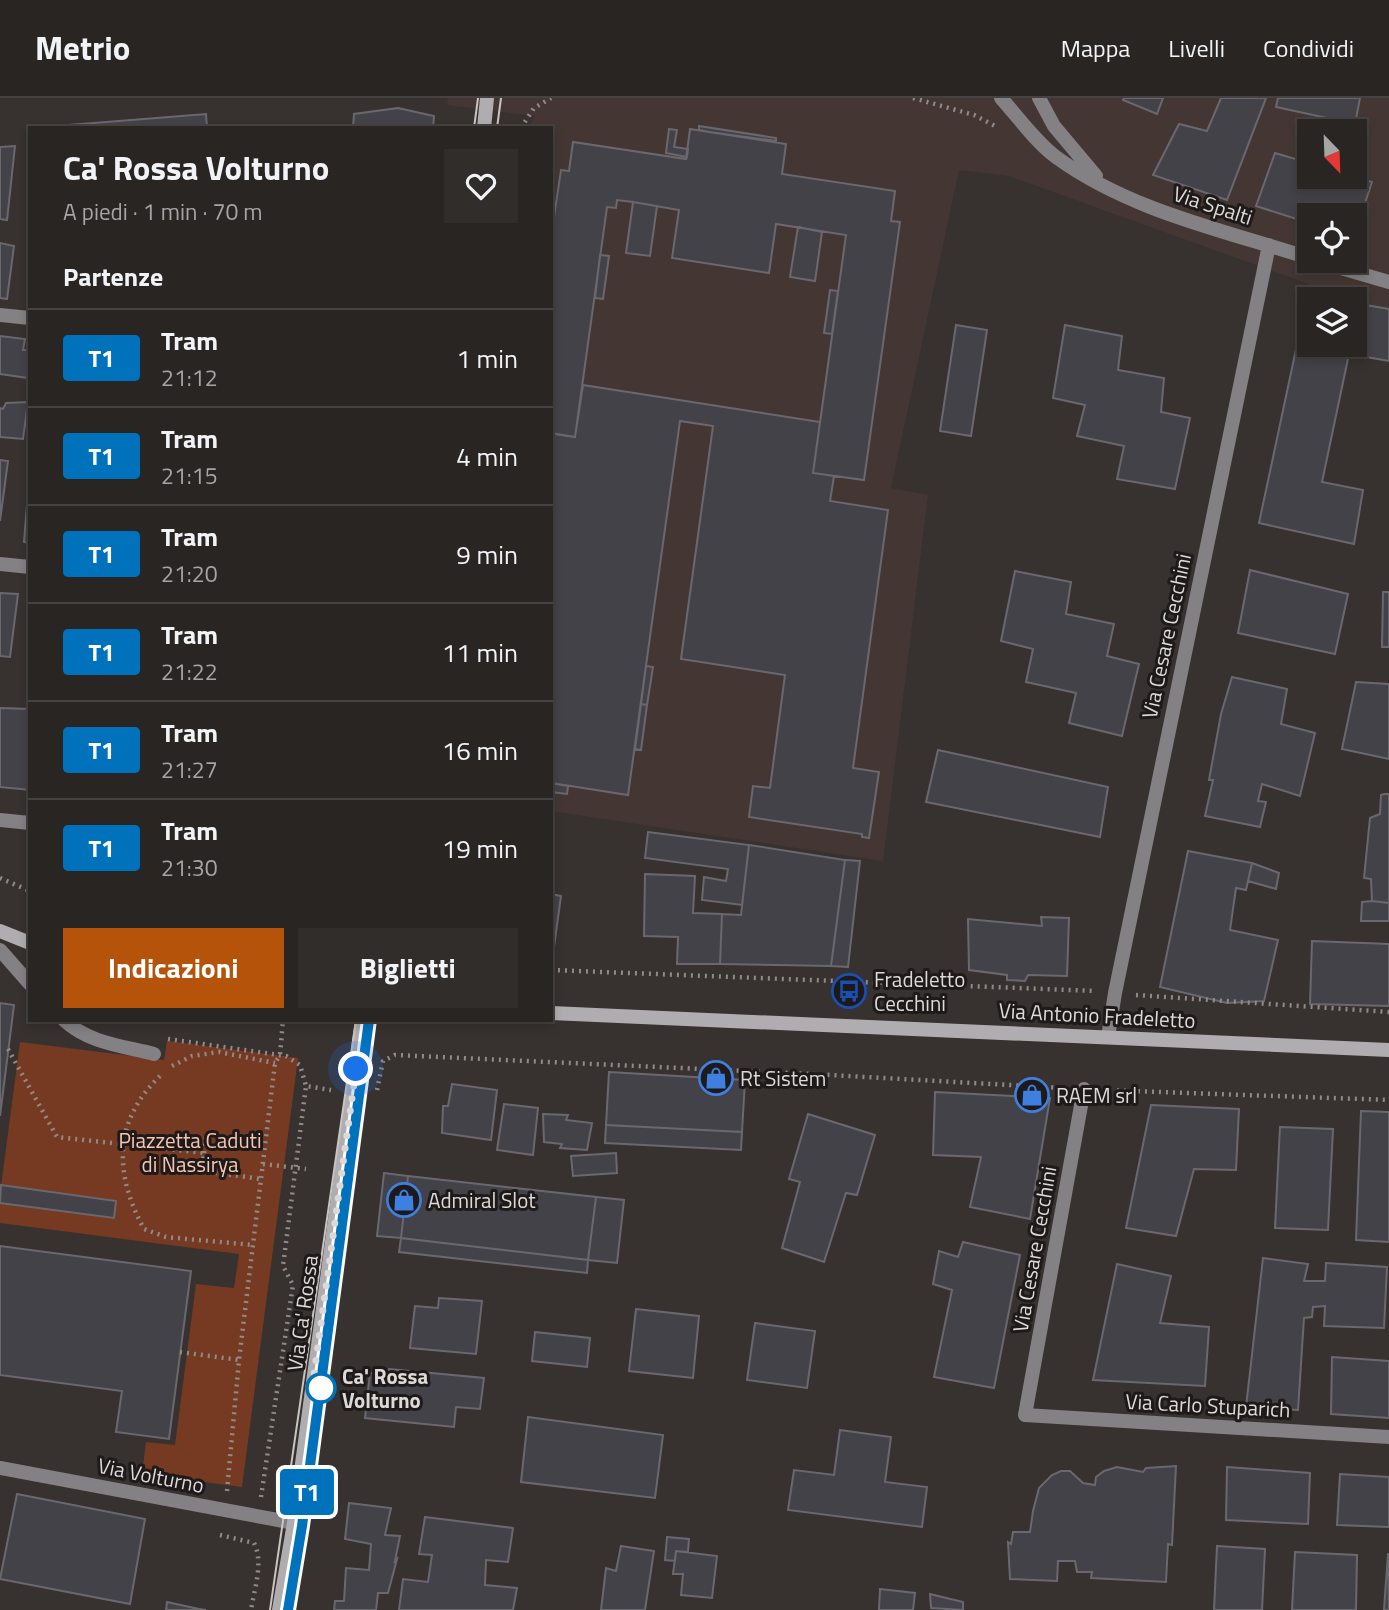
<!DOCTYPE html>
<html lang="it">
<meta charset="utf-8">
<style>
:root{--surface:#292523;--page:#312d2b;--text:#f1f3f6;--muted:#a5a5a6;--line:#454241;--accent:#b45309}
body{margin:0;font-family:"Titillium Web",sans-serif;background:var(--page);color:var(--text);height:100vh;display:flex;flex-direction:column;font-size:26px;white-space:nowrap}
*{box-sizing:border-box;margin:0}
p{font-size:23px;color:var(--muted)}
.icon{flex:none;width:38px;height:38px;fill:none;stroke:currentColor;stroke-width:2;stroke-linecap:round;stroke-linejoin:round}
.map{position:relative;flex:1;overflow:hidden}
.panel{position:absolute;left:28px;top:28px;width:525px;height:896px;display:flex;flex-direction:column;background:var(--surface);border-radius:0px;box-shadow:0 4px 10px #0003,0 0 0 2px var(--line)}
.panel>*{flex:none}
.badge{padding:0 14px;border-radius:5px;font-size:24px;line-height:46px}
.needle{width:46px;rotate:157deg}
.tools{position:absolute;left:1297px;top:21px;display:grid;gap:14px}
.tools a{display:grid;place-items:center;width:70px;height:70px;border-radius:0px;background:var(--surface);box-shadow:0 4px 10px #0003,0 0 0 2px var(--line);font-size:35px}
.you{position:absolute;width:35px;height:35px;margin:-18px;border:5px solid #fff;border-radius:50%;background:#1a73e8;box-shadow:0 0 0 10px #1a73e833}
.map>.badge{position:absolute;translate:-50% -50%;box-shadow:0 0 0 4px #fff}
h2{padding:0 35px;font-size:26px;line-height:63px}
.round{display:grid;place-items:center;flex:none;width:74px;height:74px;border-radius:0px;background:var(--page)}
.overview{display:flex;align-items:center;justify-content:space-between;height:119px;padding:0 35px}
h1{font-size:33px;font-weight:700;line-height:52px}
.cta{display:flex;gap:14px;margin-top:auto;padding:14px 35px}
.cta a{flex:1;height:80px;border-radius:0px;background:var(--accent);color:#fff;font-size:28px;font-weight:700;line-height:80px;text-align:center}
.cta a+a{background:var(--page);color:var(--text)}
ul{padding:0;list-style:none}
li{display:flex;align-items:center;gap:21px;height:98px;padding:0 35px;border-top:2px solid var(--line)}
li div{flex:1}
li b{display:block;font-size:26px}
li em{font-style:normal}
li .badge{min-width:77px;font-weight:700;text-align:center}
header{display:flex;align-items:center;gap:42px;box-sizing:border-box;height:98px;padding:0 35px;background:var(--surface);border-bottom:2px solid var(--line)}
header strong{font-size:33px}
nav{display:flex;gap:38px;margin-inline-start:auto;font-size:24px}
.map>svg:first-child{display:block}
.built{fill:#443733;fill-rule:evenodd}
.green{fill:#763a23}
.building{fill:#434248;stroke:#6a686e;stroke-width:2}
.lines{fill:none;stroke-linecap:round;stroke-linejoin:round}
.path{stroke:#908b89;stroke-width:4.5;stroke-dasharray:2 5;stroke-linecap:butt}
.lane{stroke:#838184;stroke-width:14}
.street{stroke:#838184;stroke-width:14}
.secondary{stroke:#b0adb1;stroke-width:14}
.tram{stroke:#c9c4c2;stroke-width:2}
.line-casing{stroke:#fff;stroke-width:16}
.line{stroke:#0072bc;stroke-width:10}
.walk{stroke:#ddd9d7;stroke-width:7;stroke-dasharray:0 12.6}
.stop-dot{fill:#fff;stroke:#0072bc;stroke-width:3.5}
.labels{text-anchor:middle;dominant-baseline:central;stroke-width:6;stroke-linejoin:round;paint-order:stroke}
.street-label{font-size:21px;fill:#ddd9d7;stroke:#1d1a19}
.poi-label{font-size:21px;fill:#ddd9d7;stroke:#1d1a19;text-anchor:start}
.park-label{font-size:21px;fill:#f7c5b2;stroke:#1d1a19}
.stop-label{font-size:21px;font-weight:bold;fill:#ddd9d7;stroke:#1d1a19;text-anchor:start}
</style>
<header>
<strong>Metrio</strong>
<nav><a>Mappa</a><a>Livelli</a><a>Condividi</a></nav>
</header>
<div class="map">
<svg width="1389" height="1512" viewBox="0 0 1389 1512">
<rect width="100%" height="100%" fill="#37312f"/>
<!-- built -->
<path class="built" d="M448,0H1389V215L1009,78L959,72L891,390L928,397L883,763L551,713V30H529L535,18L447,7ZM1309,33H1354V79H1309ZM1309,117H1354V163H1309Z"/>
<!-- green -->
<path class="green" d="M167,943L298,960L242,1389L142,1376L146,1344L175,1347L196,1186L234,1190L239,1156L0,1125V1096L20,944L164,962Z"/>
<!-- building -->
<path class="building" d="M1124,0H1163L1157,16L1123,2Z
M1221,0H1266L1227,102L1153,77L1179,26L1207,33Z
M1278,0H1360L1355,26L1276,9Z
M398,10L434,18L433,30H353L354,16Z
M206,16L207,30H69V27Z
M699,28L776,40V43L709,34L699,32Z
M669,31L677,32L674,49L688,51L687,59L666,55Z
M690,31L786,46L782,76L895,93L891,123L900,124L864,382L813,375L846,137L776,126L769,175L672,160L679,112L633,104L617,102L616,110L607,109L575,339L551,335V139L561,72L569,73L573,44L686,61Z
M15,48L7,122L0,121V49Z
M1275,55L1309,65V79H1354L1372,84L1354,138V117H1309V125L1256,108Z
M633,104L657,108L650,158L626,155Z
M798,129L822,134L815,183L790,179Z
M0,145L14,148L7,201L0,200Z
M600,157L609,158L603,201L595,200Z
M830,192L838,193L832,236L824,235Z
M1308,195L1338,201H1309V247H1354V205L1389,211V263L1349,256L1322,384L1363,392L1354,446L1259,425Z
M956,227L987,232L971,338L940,333Z
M1065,227L1122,238L1118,272L1164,280L1161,314L1190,320L1175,391L1117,381L1124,348L1077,338L1085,307L1053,300Z
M0,238L25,241L23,252H30L28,280L0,276Z
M583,287L820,324L813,375L834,378L830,403L888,412L853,670L879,674L869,740L862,739V736L749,719L753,688L770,690L785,577L681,561L713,328L680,323L628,697L551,685V360L554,336L575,339Z
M28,304L23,341L0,339V310L3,311L6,305Z
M0,362L8,363L0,423Z
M30,370V445L24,444Z
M1250,472L1348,496L1335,556L1238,535Z
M1015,473L1071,484L1066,516L1114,526L1107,558L1139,566L1122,638L1069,625L1076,595L1026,584L1033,551L1001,543Z
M1383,494H1389V549H1382Z
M0,495L18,496L10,559L0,558Z
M646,568L653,569L647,607L641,606Z
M1232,579L1287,591L1281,626L1315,635L1300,698L1262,686L1258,703L1266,704L1260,729L1205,718L1213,682H1209L1221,616Z
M1356,584L1389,586V661L1342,651Z
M641,606L647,607L641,652L635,651Z
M0,610L30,611V692L0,689Z
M938,652L1108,689L1100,739L926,704Z
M551,685L568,688L567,696L551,694Z
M1384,696H1389V805L1372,803L1371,781L1364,780L1370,720L1380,716L1381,697Z
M648,734L749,747L742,807L702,802L704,779L726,783L728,771L645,760Z
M749,747L845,762L831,868L720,866L722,816L741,817Z
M1188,753L1252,765L1246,792L1236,790L1230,832L1278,842L1264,903L1227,905L1160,889Z
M845,762L860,763L848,869L831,868Z
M1252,765L1279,775L1276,791L1248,783Z
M645,776L695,778L693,815L722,816L720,866H677L678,839L644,838Z
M551,796L561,798L554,849H551Z
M1372,803L1389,805V823H1361L1362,804Z
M1041,819L1069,820L1067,878L1028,877L1025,883L1007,882V877L969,872L968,821L1042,828Z
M1312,843L1389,846V908L1310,906Z
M0,905L14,907L0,1018Z
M609,974L745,982L742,1034L606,1027Z
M452,986L497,992L491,1042L442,1035L443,1008H448Z
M935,994L1050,1000L1030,1121L970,1109L981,1059L933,1057Z
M504,1006L538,1010L533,1057L497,1052Z
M1151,1007L1239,1011L1236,1072L1194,1071L1176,1138L1126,1130Z
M1361,1013L1389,1014V1144L1356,1142Z
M543,1016L568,1017L566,1022L592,1025L587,1052L560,1050L562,1046L544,1044Z
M808,1016L875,1037L857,1097L846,1095L824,1164L782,1150L800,1084L789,1081Z
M606,1027L742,1034L741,1052L605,1045Z
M1280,1029L1333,1031L1328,1132L1275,1130Z
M616,1055L617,1075L573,1078L571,1058Z
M384,1075L408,1078L401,1140L377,1138Z
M408,1078L596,1099L588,1162L401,1140Z
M1,1087L116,1103L114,1120L0,1105Z
M596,1099L624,1102L617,1165L588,1162Z
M401,1140L588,1162L587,1175L399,1154Z
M963,1144L1020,1157L994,1290L934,1279L952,1192L933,1186L939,1153L958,1159Z
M0,1148L191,1173L169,1341L116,1334L122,1293L0,1277Z
M1263,1160L1308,1166L1304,1183H1325L1326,1165L1387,1169L1384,1230L1324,1228L1325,1208L1313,1209L1312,1219L1304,1220L1298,1312L1246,1309Z
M1117,1166L1171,1178L1160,1225L1209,1229L1205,1288L1093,1282Z
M439,1200L482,1203L476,1256L410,1250L415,1208L438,1210Z
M636,1211L699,1218L693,1280L629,1273Z
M755,1225L815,1233L807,1290L747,1282Z
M535,1234L590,1240L587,1269L532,1263Z
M1332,1259L1389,1263V1320L1331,1316Z
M389,1271L484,1280L480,1311L456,1309L454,1329L365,1320L370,1275L388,1277Z
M528,1319L663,1337L655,1400L521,1384Z
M840,1332L891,1339L885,1384L927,1389L922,1429L788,1412L794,1372L834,1377Z
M1176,1368L1172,1447L1168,1446L1166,1484L1091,1480L1092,1474H1077L1075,1463H1058L1057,1483L1010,1481L1008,1444L1011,1446L1013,1434H1030L1033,1413L1039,1390L1052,1377L1061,1373H1070L1083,1385L1095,1387L1096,1379L1104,1373L1117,1369L1143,1374L1146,1370Z
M1227,1369L1310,1375L1308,1426L1226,1422Z
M1340,1376L1389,1379V1429L1337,1427Z
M17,1396L145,1421L130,1506L0,1481Z
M349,1405L391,1410L385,1437L400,1438L395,1463L397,1461L388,1495H378L376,1512H334L335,1503H344L346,1470L369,1472L371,1446L345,1441Z
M425,1419L513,1430L508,1464L486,1462L485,1487L517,1490L513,1512H399L403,1481L428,1484L432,1457L419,1456Z
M667,1439L689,1441L688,1454L676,1453L675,1463L665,1462Z
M621,1448L654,1453L645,1512H601L606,1470L616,1473Z
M1217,1448L1265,1451L1262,1512H1214Z
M676,1453L717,1458L712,1500L681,1497L683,1476H673Z
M1295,1454L1357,1457L1356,1512H1292Z
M1388,1455L1389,1512H1384Z
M880,1491L915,1495L913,1512H879Z
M930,1496L963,1504V1512L931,1510Z
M167,1504L199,1511L206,1512H166Z"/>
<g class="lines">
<!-- path -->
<path class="path" d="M913,0L974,17L995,28
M521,30L534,10L551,0
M0,780L30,793
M551,872L1096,893
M1136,897L1389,914
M168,941L286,958L300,967L306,988
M8,951L57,1039L204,1055L202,1073L261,1081
M172,968L192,958L219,954L275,965
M160,978C113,1023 114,1076 144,1131L166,1139L253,1147
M377,992L383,963L395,957L812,976L1063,990
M1103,992L1389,1002
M204,1055L206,1038L264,1048
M263,1066L306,1071
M180,1254L239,1262
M227,1393L239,1262L275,965L280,957L283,922
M261,1399L293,1187L283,1168L306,988L331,992
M220,1437L254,1445C264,1464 254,1492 251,1512"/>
<!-- lane -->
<path class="lane" d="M0,852L30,886
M64,922C88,945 123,948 154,956"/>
<!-- street -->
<path class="street" d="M1001,0C1019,20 1035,43 1056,59C1130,113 1223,132 1309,160
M1039,0L1054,28L1096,78
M1317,163L1389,184
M0,217L30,220
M0,466L30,469
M0,722L30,725
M1108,939L1115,895L1269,147
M1084,991L1025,1317L1389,1339
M0,1370L294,1425"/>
<!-- secondary -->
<path class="secondary" d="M484,30L487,0
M0,833L30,845
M551,915L1389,952
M279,1512L294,1425L362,922"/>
<!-- tram -->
<path class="tram" d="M474,30L478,0
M497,30L501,0
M270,1512L356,922
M288,1512L302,1428L369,922"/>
</g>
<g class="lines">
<!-- line casing -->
<g class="line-casing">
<path id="line" d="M288,1512L302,1428L369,922"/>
</g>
<!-- line -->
<use href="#line" class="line"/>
<!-- walk -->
<path class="walk" d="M321,1290L312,1291L356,971"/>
</g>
<!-- icons -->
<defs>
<g id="bus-ring" transform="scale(1.75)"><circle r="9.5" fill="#1d1a19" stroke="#1a4fb4" stroke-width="1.5"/><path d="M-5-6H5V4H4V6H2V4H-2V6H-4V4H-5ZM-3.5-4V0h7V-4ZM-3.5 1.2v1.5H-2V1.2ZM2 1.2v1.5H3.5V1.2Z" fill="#1a4fb4"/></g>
<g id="shop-ring" transform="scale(1.75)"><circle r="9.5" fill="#1d1a19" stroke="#3f7fe0" stroke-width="1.5"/><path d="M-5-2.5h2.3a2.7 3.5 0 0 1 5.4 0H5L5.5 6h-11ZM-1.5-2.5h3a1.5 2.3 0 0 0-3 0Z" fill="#3f7fe0"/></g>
</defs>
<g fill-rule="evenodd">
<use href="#bus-ring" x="849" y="893"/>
<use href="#shop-ring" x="716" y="980"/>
<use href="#shop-ring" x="1032" y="997"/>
<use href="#shop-ring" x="404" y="1102"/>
</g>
<!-- markers -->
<circle class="stop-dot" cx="321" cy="1290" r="14"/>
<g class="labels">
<!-- street labels -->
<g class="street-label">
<text transform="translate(1213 107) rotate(18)">Via Spalti</text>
<text transform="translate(1166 538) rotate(-78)">Via Cesare Cecchini</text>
<text transform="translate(1097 917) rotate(3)">Via Antonio Fradeletto</text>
<text transform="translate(1034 1151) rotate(-80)">Via Cesare Cecchini</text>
<text transform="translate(302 1215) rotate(-82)">Via Ca' Rossa</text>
<text transform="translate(1208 1307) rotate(3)">Via Carlo Stuparich</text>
<text transform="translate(151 1377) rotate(11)">Via Volturno</text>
</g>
<!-- poi labels -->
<g class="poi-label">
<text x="874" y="881">Fradeletto<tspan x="874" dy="24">Cecchini</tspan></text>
<text x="740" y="980">Rt Sistem</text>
<text x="1056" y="997">RAEM srl</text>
<text x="428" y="1102">Admiral Slot</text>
</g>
<!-- park labels -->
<g class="park-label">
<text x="190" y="1042">Piazzetta Caduti<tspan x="190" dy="24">di Nassirya</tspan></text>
</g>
<!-- stop labels -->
<g class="stop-label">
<text x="342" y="1278">Ca' Rossa<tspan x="342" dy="24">Volturno</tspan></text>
</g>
</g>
</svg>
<div class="tools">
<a><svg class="needle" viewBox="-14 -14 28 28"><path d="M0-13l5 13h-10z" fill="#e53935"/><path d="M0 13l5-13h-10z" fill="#a5a5a6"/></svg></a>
<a><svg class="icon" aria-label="locate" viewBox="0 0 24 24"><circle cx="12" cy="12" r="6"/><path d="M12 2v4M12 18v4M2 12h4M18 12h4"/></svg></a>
<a><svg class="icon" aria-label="layers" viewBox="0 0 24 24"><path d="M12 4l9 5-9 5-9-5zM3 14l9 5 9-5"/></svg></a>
</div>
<div class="you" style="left:356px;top:971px"></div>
<b class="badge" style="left:307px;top:1394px;background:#0072bc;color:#fff">T1</b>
<section class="panel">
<div class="overview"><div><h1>Ca' Rossa Volturno</h1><p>A piedi · 1 min · 70 m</p></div><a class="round"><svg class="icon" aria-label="heart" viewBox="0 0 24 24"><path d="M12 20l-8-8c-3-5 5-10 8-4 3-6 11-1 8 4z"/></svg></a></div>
<h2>Partenze</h2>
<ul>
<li><span class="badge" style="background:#0072bc;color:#fff">T1</span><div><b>Tram</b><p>21:12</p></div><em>1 min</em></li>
<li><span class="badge" style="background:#0072bc;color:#fff">T1</span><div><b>Tram</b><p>21:15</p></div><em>4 min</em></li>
<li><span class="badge" style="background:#0072bc;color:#fff">T1</span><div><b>Tram</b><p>21:20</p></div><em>9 min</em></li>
<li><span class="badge" style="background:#0072bc;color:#fff">T1</span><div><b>Tram</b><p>21:22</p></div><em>11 min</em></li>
<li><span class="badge" style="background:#0072bc;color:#fff">T1</span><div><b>Tram</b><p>21:27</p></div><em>16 min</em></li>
<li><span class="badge" style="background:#0072bc;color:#fff">T1</span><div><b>Tram</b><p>21:30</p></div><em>19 min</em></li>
</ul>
<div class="cta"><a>Indicazioni</a><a>Biglietti</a></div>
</section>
</div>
